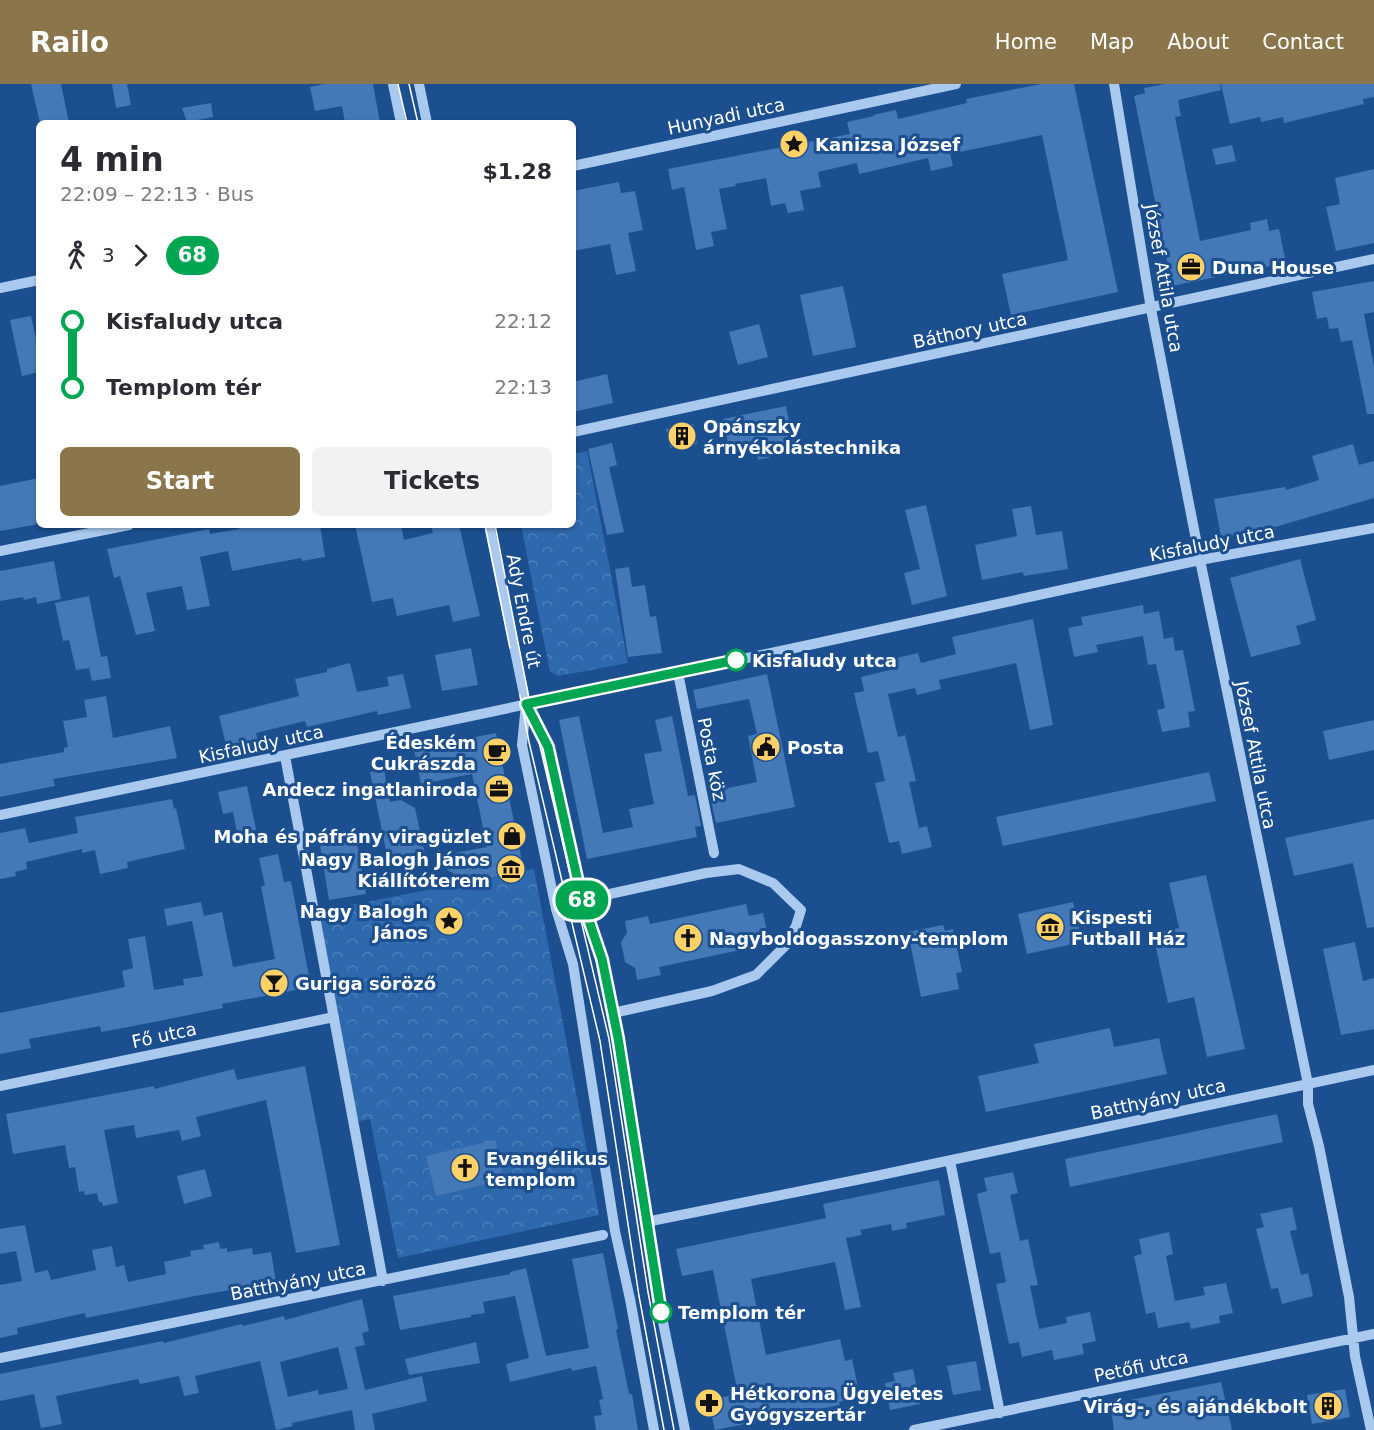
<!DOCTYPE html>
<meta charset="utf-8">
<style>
:root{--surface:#fff;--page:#f2f2f3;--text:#2b2b33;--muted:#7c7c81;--accent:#8a764a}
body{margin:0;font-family:"DejaVu Sans",sans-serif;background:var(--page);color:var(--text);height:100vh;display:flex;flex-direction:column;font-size:22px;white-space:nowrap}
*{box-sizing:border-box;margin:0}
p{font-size:20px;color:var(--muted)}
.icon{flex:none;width:33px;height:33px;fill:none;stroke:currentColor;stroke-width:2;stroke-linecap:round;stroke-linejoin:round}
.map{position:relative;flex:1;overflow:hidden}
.panel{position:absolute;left:36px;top:36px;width:540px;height:408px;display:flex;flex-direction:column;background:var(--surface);border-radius:9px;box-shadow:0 2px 4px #0004}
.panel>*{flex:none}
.badge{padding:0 12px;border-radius:20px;font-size:21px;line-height:39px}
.map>.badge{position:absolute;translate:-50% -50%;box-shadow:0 0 0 3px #fff}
.legs{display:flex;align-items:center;gap:9px;height:66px;padding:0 24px;font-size:20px}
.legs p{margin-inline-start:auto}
.head{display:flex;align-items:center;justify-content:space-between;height:102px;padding:0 24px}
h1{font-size:33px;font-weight:700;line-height:45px}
.primary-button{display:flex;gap:12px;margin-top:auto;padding:12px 24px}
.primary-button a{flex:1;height:69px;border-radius:9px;background:var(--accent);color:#fff;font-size:24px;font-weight:700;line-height:69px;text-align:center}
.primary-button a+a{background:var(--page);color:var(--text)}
ul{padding:0 24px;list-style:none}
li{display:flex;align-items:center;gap:21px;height:66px;font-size:22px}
li i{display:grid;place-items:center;width:9px;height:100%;margin:0 8px;background:currentColor}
li i::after{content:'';width:15px;height:15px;margin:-8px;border:4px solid;border-radius:50%;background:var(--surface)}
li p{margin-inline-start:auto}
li:first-child i{background:linear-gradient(#0000 50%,currentColor 0)}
li:last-child i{background:linear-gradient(currentColor 50%,#0000 0)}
header{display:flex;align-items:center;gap:36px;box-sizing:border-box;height:84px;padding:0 30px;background:var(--accent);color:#fff}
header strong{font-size:28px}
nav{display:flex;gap:33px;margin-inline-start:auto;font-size:21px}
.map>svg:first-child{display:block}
.park{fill:url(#park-crowns)}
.building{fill:#4478b7;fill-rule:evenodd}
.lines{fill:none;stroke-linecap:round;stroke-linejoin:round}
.minor{stroke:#a9c9ee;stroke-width:10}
.tram{stroke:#fff;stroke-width:1.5}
.line-1-casing{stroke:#fff;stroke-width:14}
.line-1{stroke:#00a651;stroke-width:9}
.stop-1-dot{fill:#fff;stroke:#00a651;stroke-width:3}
.labels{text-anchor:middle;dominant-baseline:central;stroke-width:6;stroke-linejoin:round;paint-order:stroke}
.street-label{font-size:18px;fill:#fff;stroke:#1b4f8f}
.poi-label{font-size:18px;font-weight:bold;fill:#fff;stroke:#1b4f8f;text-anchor:start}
.stop-label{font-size:18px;font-weight:bold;fill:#fff;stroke:#1b4f8f;text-anchor:start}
</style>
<header>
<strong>Railo</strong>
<nav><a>Home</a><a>Map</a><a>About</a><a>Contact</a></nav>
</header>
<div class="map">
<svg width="1374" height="1346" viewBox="0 0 1374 1346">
<defs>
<pattern id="park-crowns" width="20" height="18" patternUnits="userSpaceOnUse" patternTransform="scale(1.5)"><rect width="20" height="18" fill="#2e69ad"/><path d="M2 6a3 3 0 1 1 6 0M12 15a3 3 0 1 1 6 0" fill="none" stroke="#4d80b9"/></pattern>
</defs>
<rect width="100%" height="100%" fill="#1b4f8f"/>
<!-- park -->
<path class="park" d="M587,367L628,579L559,592L550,588L521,441H573V370Z
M534,785L599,1131L398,1174L370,1035L354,1038L315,828Z"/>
<!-- building -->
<path class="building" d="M31,0H61L69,39H40Z
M112,0H127L131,21L116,24Z
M324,0H373L380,39H345L342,22L315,27L310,3Z
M1041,0H1074L1118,208L1011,231L1002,190L1068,176L1042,51L950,70L953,82L931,87L928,74L859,90L857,79L818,88L821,103L800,107L804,126L788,129L785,119L771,122L766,94L735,100L736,102L719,105L727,145L711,148L714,162L696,166L684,103L672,106L668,85L850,50L847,38L874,32L873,31L896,26L898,35L967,19L966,15Z
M1165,0H1220L1221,6L1178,16L1181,32L1175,33L1200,157L1251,146L1250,139L1267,135L1269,147L1279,145L1286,179L1172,202L1134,12L1145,9L1144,4Z
M1221,0H1374V13L1363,15L1364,20L1284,39L1283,33L1261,38L1260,33L1230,40Z
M211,19L213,33L187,38L182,24Z
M1232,61L1236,77L1216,81L1212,65Z
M1374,85V159L1336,167L1326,123L1340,120L1335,94Z
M619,98L621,109L635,107L643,146L628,149L636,187L616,191L610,160L573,167V107Z
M1374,197V228L1364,230L1374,283V330H1367L1352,256L1341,258L1338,244L1329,245L1327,233L1317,235L1312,208Z
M843,202L856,263L813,272L800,211Z
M31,232L39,268V288L22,292L10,236Z
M759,240L768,273L738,281L729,248Z
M607,290L613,319L573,328V298Z
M786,322L795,368L758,376L755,359L729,364L723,335Z
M693,340L697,360L670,364L666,345Z
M612,359L617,381L609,383L624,448L607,451L588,365Z
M1353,360L1359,381L1374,377V414L1268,445L1221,453L1214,415L1285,403L1286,406L1319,396L1312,372Z
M39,394V440L0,447V402Z
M926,421L947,512L912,521L904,489L920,485L905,426Z
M1031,422L1036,451L1062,447L1068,485L1024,492L1023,488L982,496L975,461L1017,452L1012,425Z
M238,441H320L325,473L302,477L301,474L232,487L228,467L200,473L210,522L187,526L182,502L146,509L155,547L136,551L120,492L114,494L107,465L209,445L210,450L239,445Z
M355,441H401L404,456L433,449L431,441H459L480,532L453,538L449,521L397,532L393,514L372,518Z
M1300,475L1316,536L1296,542L1301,560L1251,573L1230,494Z
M54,477L61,515L37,520L36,513L24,516L23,513L0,517V487Z
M629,483L632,503L645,501L650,533L656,532L662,569L628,573L615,485Z
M89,512L101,573L107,572L111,594L92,597L89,584L76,586L69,556L63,557L55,519Z
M1143,521L1144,530L1159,527L1164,555L1173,553L1175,567L1183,566L1195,627L1188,628L1190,643L1162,648L1157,626L1165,624L1156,580L1148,581L1143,552L1096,561L1098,568L1074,573L1068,544L1083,541L1081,533Z
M1033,535L1053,641L1030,646L1016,579L939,596L941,605L917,611L915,604L888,610L898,653L905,651L916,697L909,698L919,744L927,742L932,763L902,770L899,757L889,759L875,699L885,697L878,667L868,669L854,609L864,607L861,593L890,586L888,576L918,569L921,579L956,570L952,553Z
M471,564L478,601L442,607L435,571Z
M350,579L357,608L389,602L387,593L403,590L411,624L378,631L377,627L307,643L305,637L256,649L258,658L227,665L219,632L299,612L295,595L327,588V585Z
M767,590L795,723L716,739L709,708L757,698L748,652L757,650L749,615L697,625L693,606Z
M106,612L113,654L170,642L177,674L53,695L55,702L0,713V680L64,668V664L68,663L63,637L87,633L84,616Z
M579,632L603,749L633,743L629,725L654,720L644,670L662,667L655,636L672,632L688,712L695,711L701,742L695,743L697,753L587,775L559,636Z
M1374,636V666L1329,676L1323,647Z
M496,649L524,787L458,800L456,791L446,785L444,771L487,763L472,690L421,700L414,665Z
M384,686L390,718L401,716L415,724L426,775L389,781L370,688Z
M1209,688L1216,717L1003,762L996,733Z
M247,702L256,746L237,749L233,728L223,730L218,708Z
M172,715L174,725L176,724L185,765L127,778L128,784L100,790L95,766L82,769V765L26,778L27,785L15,788L16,792L0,795V749L25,744L29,759L78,749L75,733Z
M1374,735V843L1367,844L1353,779L1294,792L1285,754Z
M356,753L366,810L329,816L320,761Z
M278,770L284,798L291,797L311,903L222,920L223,924L144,940L101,948L100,942L29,955L31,964L0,970V929L125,903L122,887L133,884L128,855L145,852L154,906L184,901L183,895L203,892L192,837L167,842L164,825L201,818L204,832L222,828L233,883L275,875L261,802H265L259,774Z
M1206,791L1245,965L1207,973L1194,913L1168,919L1153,850L1179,844L1169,799Z
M1073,818L1082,858L1027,870L1018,830Z
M746,820L749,832L763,829L767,847L752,850L755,863L659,883L661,891L637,896L635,884L625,878L621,858L627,849L625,837L648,832L650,840Z
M943,841L945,847L953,845L962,888L956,889L959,905L921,913L908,848Z
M1355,858L1363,897L1374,894V945L1341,951L1323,865Z
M1110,944L1114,963L1159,954L1167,990L986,1028L978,992L1039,979L1034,960Z
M305,982L340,1161L296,1169L266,1016L196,1033L201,1052L182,1057L179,1046L136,1054L134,1041L104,1046L118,1119L103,1122L102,1118H99L97,1109L85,1111L84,1107L79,1108L75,1083L69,1084L65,1061L13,1070L6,1030L154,1002V1005L234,985L237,996Z
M1277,1030L1283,1058L1070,1103L1065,1075Z
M495,1056L504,1096L436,1112L426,1072Z
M205,1085L212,1112L184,1120L177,1092Z
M1013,1088L1018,1109L1010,1111L1020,1157L1028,1155L1038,1201L1030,1202L1039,1245L1067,1239L1066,1233L1090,1228L1096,1257L1082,1260L1084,1270L1054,1276L1052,1266L1022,1273L1019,1258L1009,1260L996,1200L1006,1198L1000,1168L990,1170L977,1110L987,1107L984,1094Z
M939,1096L945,1131L906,1139L907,1144L892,1147L891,1140L860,1146L862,1151L846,1154L861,1223L845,1226L835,1178L751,1195L766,1271L840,1255L845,1277L852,1275L860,1313L839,1318L840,1321L715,1346L708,1316L738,1310L713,1186L682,1192L676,1165L826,1134L823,1120Z
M1292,1123L1297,1146L1290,1147L1301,1191L1308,1189L1313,1212L1282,1220L1278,1204L1271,1205L1256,1145L1264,1143L1260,1130Z
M25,1141L35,1189L48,1186L51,1196L96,1186L92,1166L112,1162L116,1183L124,1181L128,1198L166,1190L164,1178L191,1172L190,1167L204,1165L203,1161L219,1158L220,1165L227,1164V1168L252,1164L253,1171L271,1168L276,1198L195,1212L86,1234L85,1229L17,1244L18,1250L0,1254V1201L22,1197L16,1167L0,1170V1145Z
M1169,1148L1173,1170L1166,1172L1175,1217L1205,1211L1203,1203L1226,1199L1233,1229L1219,1232L1220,1239L1191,1245L1189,1238L1158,1244L1155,1228L1146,1230L1134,1172L1142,1170L1139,1155Z
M603,1169L618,1245L616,1246L629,1310H632L638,1346H596L594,1332L602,1331L599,1316L603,1315L596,1282L572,1287L571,1284L510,1298L506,1280L529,1274L515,1212L483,1218L485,1229L471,1231V1233L400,1246L393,1212L510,1190V1188L526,1184L546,1272L589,1264L572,1175Z
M362,1215L369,1247L362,1249L365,1261L355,1263L365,1306L422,1292L427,1317L372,1330L375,1346H355L352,1326L292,1339L293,1342L276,1346L260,1277L195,1292L199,1309L184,1312L179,1292L140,1300L138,1295L56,1312L62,1340L41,1344L34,1310L0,1317V1290L163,1257L164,1259L242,1240L243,1242L284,1232L285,1236ZM338,1263L348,1305L319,1311L318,1306L288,1313L280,1278Z
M476,1258L480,1279L409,1291L405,1275Z
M976,1277L981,1306L953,1311L947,1282Z
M913,1285L920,1320L890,1326L885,1299L895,1297L893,1289Z
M1221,1298L1232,1346H1114L1110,1320Z
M1345,1305L1350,1333L1312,1340L1307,1311Z"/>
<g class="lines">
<!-- minor -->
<path class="minor" d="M393,0L401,39
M419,0L427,39
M1114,0L1151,225L1200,476L1308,1000V1020L1319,1062L1349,1213L1355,1272L1371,1346
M573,82L956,0
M0,204L39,196
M573,348L1374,175
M489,441L526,620L522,661L556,825L573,880L615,1147L630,1215L654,1346
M0,467L129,441
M678,589L714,769
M527,623L548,663L582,816L602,875L618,954L656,1204L685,1346
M285,672L383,1197
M0,731L804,562L1200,476L1374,444
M582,816L706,789L739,785L773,799L801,826L796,842L786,861L756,891L712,907L613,929
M0,1002L334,933
M950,1077L1000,1329
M646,1138L876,1092L1374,986
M0,1274L603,1151
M914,1346L1374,1250"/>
<!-- tram -->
<path class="tram" d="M398,0L407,39
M409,0L418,39
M485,441L510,564
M495,441L530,620L609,955L648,1208L674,1346
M520,611L529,658L600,957L639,1212L664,1346"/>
</g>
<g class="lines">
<!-- line-1 casing -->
<g class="line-1-casing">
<path id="line-1" d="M661,1228L618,954L602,875L582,816L548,663L526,620L736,576"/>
</g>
<!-- line-1 -->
<use href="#line-1" class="line-1"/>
</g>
<!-- icons -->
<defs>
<g id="sight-disc" transform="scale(1.5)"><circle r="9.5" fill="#ffd166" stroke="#1b4f8f"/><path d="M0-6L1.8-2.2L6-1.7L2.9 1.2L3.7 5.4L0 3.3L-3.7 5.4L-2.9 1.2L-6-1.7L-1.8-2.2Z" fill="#111"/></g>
<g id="office-disc" transform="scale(1.5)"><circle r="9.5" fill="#ffd166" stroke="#1b4f8f"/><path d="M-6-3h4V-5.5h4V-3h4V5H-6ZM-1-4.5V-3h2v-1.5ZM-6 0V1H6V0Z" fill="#111"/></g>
<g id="building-disc" transform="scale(1.5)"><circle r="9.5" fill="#ffd166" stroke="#1b4f8f"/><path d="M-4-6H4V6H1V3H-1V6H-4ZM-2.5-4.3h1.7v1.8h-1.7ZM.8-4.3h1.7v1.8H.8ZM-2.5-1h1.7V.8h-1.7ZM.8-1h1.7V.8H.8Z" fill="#111"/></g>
<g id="civic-disc" transform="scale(1.5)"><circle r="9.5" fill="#ffd166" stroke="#1b4f8f"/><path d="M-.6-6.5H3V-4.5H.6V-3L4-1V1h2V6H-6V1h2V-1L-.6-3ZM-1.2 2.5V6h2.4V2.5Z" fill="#111"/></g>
<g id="cafe-disc" transform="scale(1.5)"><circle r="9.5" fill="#ffd166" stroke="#1b4f8f"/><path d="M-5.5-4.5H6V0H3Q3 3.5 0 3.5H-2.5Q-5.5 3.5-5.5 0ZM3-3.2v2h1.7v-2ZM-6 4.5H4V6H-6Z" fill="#111"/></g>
<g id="shop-disc" transform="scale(1.5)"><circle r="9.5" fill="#ffd166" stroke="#1b4f8f"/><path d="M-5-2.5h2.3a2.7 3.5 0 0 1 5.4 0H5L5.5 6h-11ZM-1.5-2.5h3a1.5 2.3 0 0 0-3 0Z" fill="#111"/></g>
<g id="museum-disc" transform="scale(1.5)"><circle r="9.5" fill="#ffd166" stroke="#1b4f8f"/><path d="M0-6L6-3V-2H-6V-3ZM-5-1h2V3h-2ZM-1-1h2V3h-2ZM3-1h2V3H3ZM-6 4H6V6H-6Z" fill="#111"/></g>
<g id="church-disc" transform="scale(1.5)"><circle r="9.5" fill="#ffd166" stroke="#1b4f8f"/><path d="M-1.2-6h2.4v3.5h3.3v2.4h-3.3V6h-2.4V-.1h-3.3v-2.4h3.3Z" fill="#111"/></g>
<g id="bar-disc" transform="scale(1.5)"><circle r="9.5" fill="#ffd166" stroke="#1b4f8f"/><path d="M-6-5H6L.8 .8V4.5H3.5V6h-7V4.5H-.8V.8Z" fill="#111"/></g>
<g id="pharmacy-disc" transform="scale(1.5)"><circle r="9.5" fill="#ffd166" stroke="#1b4f8f"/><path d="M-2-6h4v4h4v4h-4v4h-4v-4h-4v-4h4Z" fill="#111"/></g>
</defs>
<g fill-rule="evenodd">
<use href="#sight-disc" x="794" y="60"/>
<use href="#office-disc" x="1191" y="183"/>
<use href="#building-disc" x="682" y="352"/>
<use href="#civic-disc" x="766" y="663"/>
<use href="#cafe-disc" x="497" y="668"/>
<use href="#office-disc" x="499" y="705"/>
<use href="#shop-disc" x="512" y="752"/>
<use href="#museum-disc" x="511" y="785"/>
<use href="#sight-disc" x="449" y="837"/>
<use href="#museum-disc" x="1050" y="843"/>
<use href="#church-disc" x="688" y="854"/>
<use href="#bar-disc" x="274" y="899"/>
<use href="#church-disc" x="465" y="1084"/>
<use href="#pharmacy-disc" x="709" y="1319"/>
<use href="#building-disc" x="1328" y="1322"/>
</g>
<!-- markers -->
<g class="stop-1-dot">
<circle cx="736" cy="576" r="10"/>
<circle cx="661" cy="1228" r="10"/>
</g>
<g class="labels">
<!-- street labels -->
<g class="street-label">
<text transform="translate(726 32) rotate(-12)">Hunyadi utca</text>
<text transform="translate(1164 194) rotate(80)">József Attila utca</text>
<text transform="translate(970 246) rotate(-12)">Báthory utca</text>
<text transform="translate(1212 459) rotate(-11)">Kisfaludy utca</text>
<text transform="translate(524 527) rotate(79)">Ady Endre út</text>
<text transform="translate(261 660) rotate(-12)">Kisfaludy utca</text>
<text transform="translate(1256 671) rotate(79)">József Attila utca</text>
<text transform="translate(712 675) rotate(79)">Posta köz</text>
<text transform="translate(164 951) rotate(-12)">Fő utca</text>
<text transform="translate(1158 1015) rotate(-12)">Batthyány utca</text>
<text transform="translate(298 1197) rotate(-11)">Batthyány utca</text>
<text transform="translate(1141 1282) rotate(-12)">Petőfi utca</text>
</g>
<!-- poi labels -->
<g class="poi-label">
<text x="815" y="60">Kanizsa József</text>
<text x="1212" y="183">Duna House</text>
<text x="703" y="342">Opánszky<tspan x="703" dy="21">árnyékolástechnika</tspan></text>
<text x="476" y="658" text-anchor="end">Édeském<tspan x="476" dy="21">Cukrászda</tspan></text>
<text x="787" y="663">Posta</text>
<text x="478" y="705" text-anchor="end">Andecz ingatlaniroda</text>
<text x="491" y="752" text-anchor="end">Moha és páfrány viragüzlet</text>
<text x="490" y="775" text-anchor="end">Nagy Balogh János<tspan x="490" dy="21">Kiállítóterem</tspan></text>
<text x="428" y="827" text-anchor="end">Nagy Balogh<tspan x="428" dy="21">János</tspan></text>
<text x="1071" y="833">Kispesti<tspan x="1071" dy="21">Futball Ház</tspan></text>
<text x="709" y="854">Nagyboldogasszony-templom</text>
<text x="295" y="899">Guriga söröző</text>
<text x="486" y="1074">Evangélikus<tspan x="486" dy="21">templom</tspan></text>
<text x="730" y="1309">Hétkorona Ügyeletes<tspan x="730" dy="21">Gyógyszertár</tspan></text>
<text x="1307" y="1322" text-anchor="end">Virág-, és ajándékbolt</text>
</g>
<!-- stop labels -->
<g class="stop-label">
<text x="752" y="576">Kisfaludy utca</text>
<text x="678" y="1228">Templom tér</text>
</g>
</g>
</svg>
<b class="badge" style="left:582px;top:816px;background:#00a651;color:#fff">68</b>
<section class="panel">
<div class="head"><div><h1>4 min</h1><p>22:09 – 22:13 · Bus</p></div><b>$1.28</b></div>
<div class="legs"><svg class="icon" aria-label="walk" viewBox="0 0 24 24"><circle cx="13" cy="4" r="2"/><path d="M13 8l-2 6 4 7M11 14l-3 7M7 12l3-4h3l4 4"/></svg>3<svg class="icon" aria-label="forward" viewBox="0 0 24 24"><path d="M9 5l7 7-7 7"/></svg><b class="badge" style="background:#00a651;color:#fff">68</b></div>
<ul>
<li><i style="color:#00a651"></i><b>Kisfaludy utca</b><p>22:12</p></li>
<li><i style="color:#00a651"></i><b>Templom tér</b><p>22:13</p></li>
</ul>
<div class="primary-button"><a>Start</a><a>Tickets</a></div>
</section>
</div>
